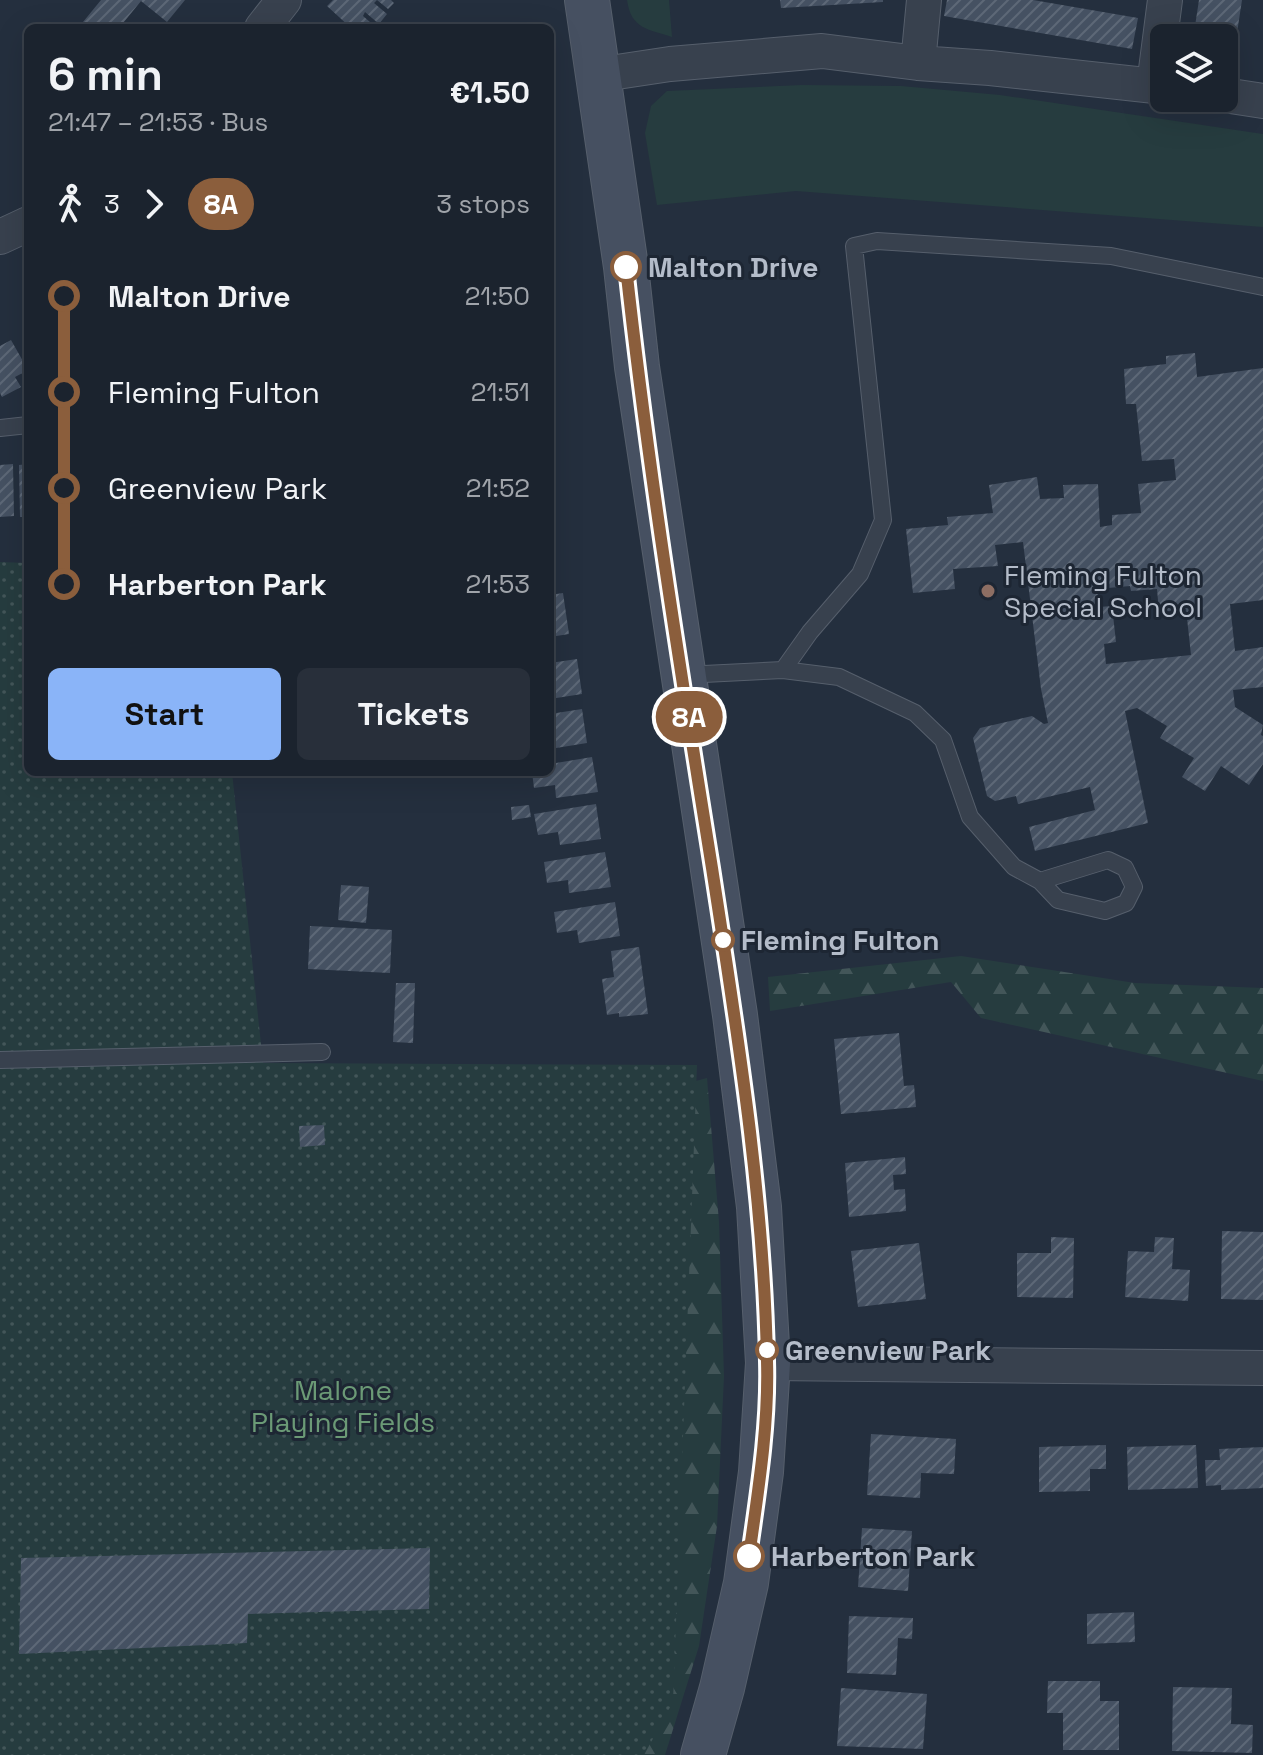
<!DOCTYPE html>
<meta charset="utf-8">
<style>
:root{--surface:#1b232e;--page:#282f3a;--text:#f1f3f6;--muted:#a0a4aa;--line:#39404a;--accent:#8ab4f8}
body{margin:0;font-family:"Space Grotesk",sans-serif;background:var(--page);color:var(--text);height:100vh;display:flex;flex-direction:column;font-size:30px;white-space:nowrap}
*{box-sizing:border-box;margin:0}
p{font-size:26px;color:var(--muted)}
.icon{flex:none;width:44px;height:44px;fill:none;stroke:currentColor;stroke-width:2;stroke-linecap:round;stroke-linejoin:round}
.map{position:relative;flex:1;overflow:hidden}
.sheet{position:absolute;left:24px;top:24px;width:530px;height:752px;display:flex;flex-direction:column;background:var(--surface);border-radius:12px;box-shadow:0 8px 32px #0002,0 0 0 2px var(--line)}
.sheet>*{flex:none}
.badge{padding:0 16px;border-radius:26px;font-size:28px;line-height:52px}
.fabs{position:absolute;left:1150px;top:24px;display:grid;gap:16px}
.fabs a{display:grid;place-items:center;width:88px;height:88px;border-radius:12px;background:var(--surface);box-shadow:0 8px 32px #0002,0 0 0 2px var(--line);font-size:40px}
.map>.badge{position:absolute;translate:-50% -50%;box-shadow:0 0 0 4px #fff}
.legs{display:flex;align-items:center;gap:12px;height:88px;padding:0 24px;font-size:26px}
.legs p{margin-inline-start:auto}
.headline{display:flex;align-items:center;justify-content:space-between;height:136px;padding:0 24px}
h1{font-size:44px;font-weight:600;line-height:60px}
.button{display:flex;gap:16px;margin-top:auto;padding:16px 24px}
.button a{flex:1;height:92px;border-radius:12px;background:var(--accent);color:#111;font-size:32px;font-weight:600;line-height:92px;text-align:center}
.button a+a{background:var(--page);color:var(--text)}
ul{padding:0 24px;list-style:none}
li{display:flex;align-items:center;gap:28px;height:96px;font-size:30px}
li i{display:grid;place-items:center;width:12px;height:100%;margin:0 10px;background:currentColor}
li i::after{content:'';width:20px;height:20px;margin:-10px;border:6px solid;border-radius:50%;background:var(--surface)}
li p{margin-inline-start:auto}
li:first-child i{background:linear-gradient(#0000 50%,currentColor 0)}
li:last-child i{background:linear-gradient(currentColor 50%,#0000 0)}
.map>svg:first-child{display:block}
.grass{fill:#263c3f}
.forest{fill:url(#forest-firs)}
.park{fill:url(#park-dots)}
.building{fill:url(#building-hatch);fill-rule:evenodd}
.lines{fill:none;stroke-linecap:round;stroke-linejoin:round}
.lane-casing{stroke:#565f6c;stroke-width:18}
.street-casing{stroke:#565f6c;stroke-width:36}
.secondary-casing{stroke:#565f6c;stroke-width:46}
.lane{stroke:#38414e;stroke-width:16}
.street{stroke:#38414e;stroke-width:34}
.secondary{stroke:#465061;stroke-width:44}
.line-1-casing{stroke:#fff;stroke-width:18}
.line-1{stroke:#8b5e3c;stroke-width:12}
.stop-1-dot{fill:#fff;stroke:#8b5e3c;stroke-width:4}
.education-dot{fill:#8d6e63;stroke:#1d2633;stroke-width:3}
.labels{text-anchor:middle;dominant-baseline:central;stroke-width:6;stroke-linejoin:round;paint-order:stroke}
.stop-label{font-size:28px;font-weight:bold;fill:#b4bcc9;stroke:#1d2633;text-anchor:start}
.poi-label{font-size:28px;fill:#b4bcc9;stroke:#1d2633;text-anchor:start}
.park-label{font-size:28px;fill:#6b9a76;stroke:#1d2633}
</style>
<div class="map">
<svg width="1263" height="1755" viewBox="0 0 1263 1755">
<defs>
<pattern id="forest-firs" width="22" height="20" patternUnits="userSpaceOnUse" patternTransform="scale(2)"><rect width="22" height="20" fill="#263c3f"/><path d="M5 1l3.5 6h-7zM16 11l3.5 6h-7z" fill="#435659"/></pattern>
<pattern id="park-dots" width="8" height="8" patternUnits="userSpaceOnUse" patternTransform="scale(2)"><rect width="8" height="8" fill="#263c3f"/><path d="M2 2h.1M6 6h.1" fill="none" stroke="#435659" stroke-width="1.8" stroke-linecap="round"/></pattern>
<pattern id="building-hatch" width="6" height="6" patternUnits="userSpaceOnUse" patternTransform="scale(2)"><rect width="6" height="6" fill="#455162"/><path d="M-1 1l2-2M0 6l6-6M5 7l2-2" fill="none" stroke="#5d6877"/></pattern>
</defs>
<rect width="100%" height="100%" fill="#242f3e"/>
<!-- grass -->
<path class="grass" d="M627,0H669L672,37C648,29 631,29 627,0Z
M802,85L901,86L1000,95L1263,134V227L796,191L657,205L645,133L651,106L667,91Z"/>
<!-- forest -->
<path class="forest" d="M961,956L1135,983L1263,988V1081L981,1018L951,982L770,1011L768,977Z
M707,1078L719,1222L724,1376L717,1526L699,1646L665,1755H618L644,1095Z"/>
<!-- park -->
<path class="park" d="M0,562L28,563V772H232L263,1063L697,1065L673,1702L644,1755H0Z"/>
<!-- building -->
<path class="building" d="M101,0H185L167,22L141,1L119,28H90L83,22Z
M333,0H377L374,3L387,14L379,24L365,12L363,16L377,28H351L327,6Z
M377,0H391L394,3L388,9Z
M780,0H883V2L781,8Z
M947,0H1033L1138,18L1132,49L944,16Z
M1199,0H1242L1237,33L1195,26Z
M11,340L28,370L15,377L21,387L2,397L0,393V346Z
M1195,353L1197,377L1263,368V600L1230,604L1235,651L1263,647V687L1233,690L1235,707L1263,725L1261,735L1263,736V764L1249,785L1221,766L1205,791L1182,777L1194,758L1160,738L1167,726L1137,708L1125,711L1148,823L1035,851L1029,827L1095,810L1090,787L1018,804L1016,796L995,801L987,796L973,738L980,728L1032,716L1044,724L1048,723L1041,689L1023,542L995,545L998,566L953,569L955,589L913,593L906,529L948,525L947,517L993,513L989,485L1037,477L1040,499L1064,498L1063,485L1098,484L1100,527L1112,525V515L1141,513L1138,484L1176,480L1174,459L1142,461L1136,404H1126L1124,369L1166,364V356ZM1130,586L1131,591L1157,589L1159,612L1186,609L1191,655L1106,664L1104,644L1116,642L1112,606L1099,607L1097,589Z
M13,464L14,516L0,517V465Z
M28,464V517H20L19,465Z
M552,551L555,573L550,574V552Z
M563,593L569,634L550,637V595Z
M577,659L582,694L550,699V663Z
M582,709L587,743L550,749V714Z
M592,757L598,792L556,798L555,785L534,788L532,772H550V764Z
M596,804L601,839L560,845L558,832L538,835L534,814Z
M529,805L531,817L512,820L511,807Z
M605,852L611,887L569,893L568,880L547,883L544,862Z
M341,885L369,887L366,923L338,920Z
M615,902L620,936L579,943L577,930L557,933L554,912Z
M310,926L392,930L390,973L308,969Z
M639,947L648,1014L619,1017V1013L607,1015L602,979L614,977L611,951Z
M396,983H415L413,1043L393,1042Z
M899,1033L904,1086L914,1085L916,1107L841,1114L834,1039Z
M324,1125L325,1145L300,1147L299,1126Z
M905,1157L906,1174L893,1175L894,1190L905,1189L906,1211L849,1217L845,1163Z
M1222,1231L1263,1232V1300L1221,1299Z
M1051,1237L1074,1238L1073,1298L1017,1297V1253H1051Z
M1155,1237L1174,1238L1172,1269L1190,1270L1188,1301L1125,1297L1128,1251L1154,1252Z
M919,1243L926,1299L858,1307L851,1251Z
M871,1434L956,1439L954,1474L921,1473L920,1498L867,1495Z
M1106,1445V1469H1090V1491L1039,1492V1447Z
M1196,1445L1198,1488L1128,1490L1127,1447Z
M1263,1447V1488L1221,1490V1485L1206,1486L1205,1460H1220L1219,1449Z
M862,1528L912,1531L908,1591L858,1587Z
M430,1548L429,1609L248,1614L247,1643L19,1654L21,1558Z
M1134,1612L1135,1642L1087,1644V1614Z
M849,1616L913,1618L912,1639L898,1638L896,1675L847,1673Z
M1048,1681H1100V1701H1119V1750H1063V1713H1047Z
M1173,1687L1232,1688L1231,1724L1253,1725L1252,1753L1172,1751Z
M841,1688L927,1694L923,1749L837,1746Z"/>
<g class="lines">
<!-- lane casing -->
<g class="lane-casing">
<path id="lane" d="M0,428L28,425
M783,670L810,632L860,574L883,520L854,246L877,241L1111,256L1263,287
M684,675L783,670L839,677L915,713L943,740L970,817L1014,867L1040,881L1058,900L1105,911L1126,903L1134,887L1125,868L1108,860L1040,881
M0,1060L322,1052"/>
</g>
<!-- street casing -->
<g class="street-casing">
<path id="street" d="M262,28L284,0
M918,63L924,0
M597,75L670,64L822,51L918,63L990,68L1164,87
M1154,85L1165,0
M1224,95L1263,101
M0,237L28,224
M768,1363L1263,1368"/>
</g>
<!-- secondary casing -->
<g class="secondary-casing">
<path id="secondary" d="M587,0L626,267L637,367L735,1015L759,1207L768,1363L761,1472L746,1583L722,1688L703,1755"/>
</g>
<!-- lane -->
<use href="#lane" class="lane"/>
<!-- street -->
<use href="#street" class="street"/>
<!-- secondary -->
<use href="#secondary" class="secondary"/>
</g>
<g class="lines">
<!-- line-1 casing -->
<g class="line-1-casing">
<path id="line-1" d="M626,267C648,468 680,668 712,868C737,1031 764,1195 767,1361C769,1425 758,1492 749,1556"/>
</g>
<!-- line-1 -->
<use href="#line-1" class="line-1"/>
</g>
<!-- markers -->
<g class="stop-1-dot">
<circle cx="626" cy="267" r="14"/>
<circle cx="723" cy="940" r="10"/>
<circle cx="767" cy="1350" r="10"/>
<circle cx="749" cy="1556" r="14"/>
</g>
<circle class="education-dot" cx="988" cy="591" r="8"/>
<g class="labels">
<!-- stop labels -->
<g class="stop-label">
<text x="648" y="267">Malton Drive</text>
<text x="741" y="940">Fleming Fulton</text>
<text x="785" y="1350">Greenview Park</text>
<text x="771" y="1556">Harberton Park</text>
</g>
<!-- poi labels -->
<g class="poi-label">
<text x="1004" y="575">Fleming Fulton<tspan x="1004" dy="32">Special School</tspan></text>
</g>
<!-- park labels -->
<g class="park-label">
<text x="343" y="1390">Malone<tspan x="343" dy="32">Playing Fields</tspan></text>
</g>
</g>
</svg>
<div class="fabs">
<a><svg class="icon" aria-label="layers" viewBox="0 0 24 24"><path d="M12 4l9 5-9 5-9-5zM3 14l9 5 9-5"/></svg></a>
</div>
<b class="badge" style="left:689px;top:717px;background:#8b5e3c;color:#fff">8A</b>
<section class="sheet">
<div class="headline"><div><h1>6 min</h1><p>21:47 – 21:53 · Bus</p></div><b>€1.50</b></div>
<div class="legs"><svg class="icon" aria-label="walk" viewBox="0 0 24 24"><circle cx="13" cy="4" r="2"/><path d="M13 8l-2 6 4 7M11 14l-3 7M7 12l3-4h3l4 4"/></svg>3<svg class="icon" aria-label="forward" viewBox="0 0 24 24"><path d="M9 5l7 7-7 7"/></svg><b class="badge" style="background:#8b5e3c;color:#fff">8A</b><p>3 stops</p></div>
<ul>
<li><i style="color:#8b5e3c"></i><b>Malton Drive</b><p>21:50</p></li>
<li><i style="color:#8b5e3c"></i><span>Fleming Fulton</span><p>21:51</p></li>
<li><i style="color:#8b5e3c"></i><span>Greenview Park</span><p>21:52</p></li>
<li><i style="color:#8b5e3c"></i><b>Harberton Park</b><p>21:53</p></li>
</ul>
<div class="button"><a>Start</a><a>Tickets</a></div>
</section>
</div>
